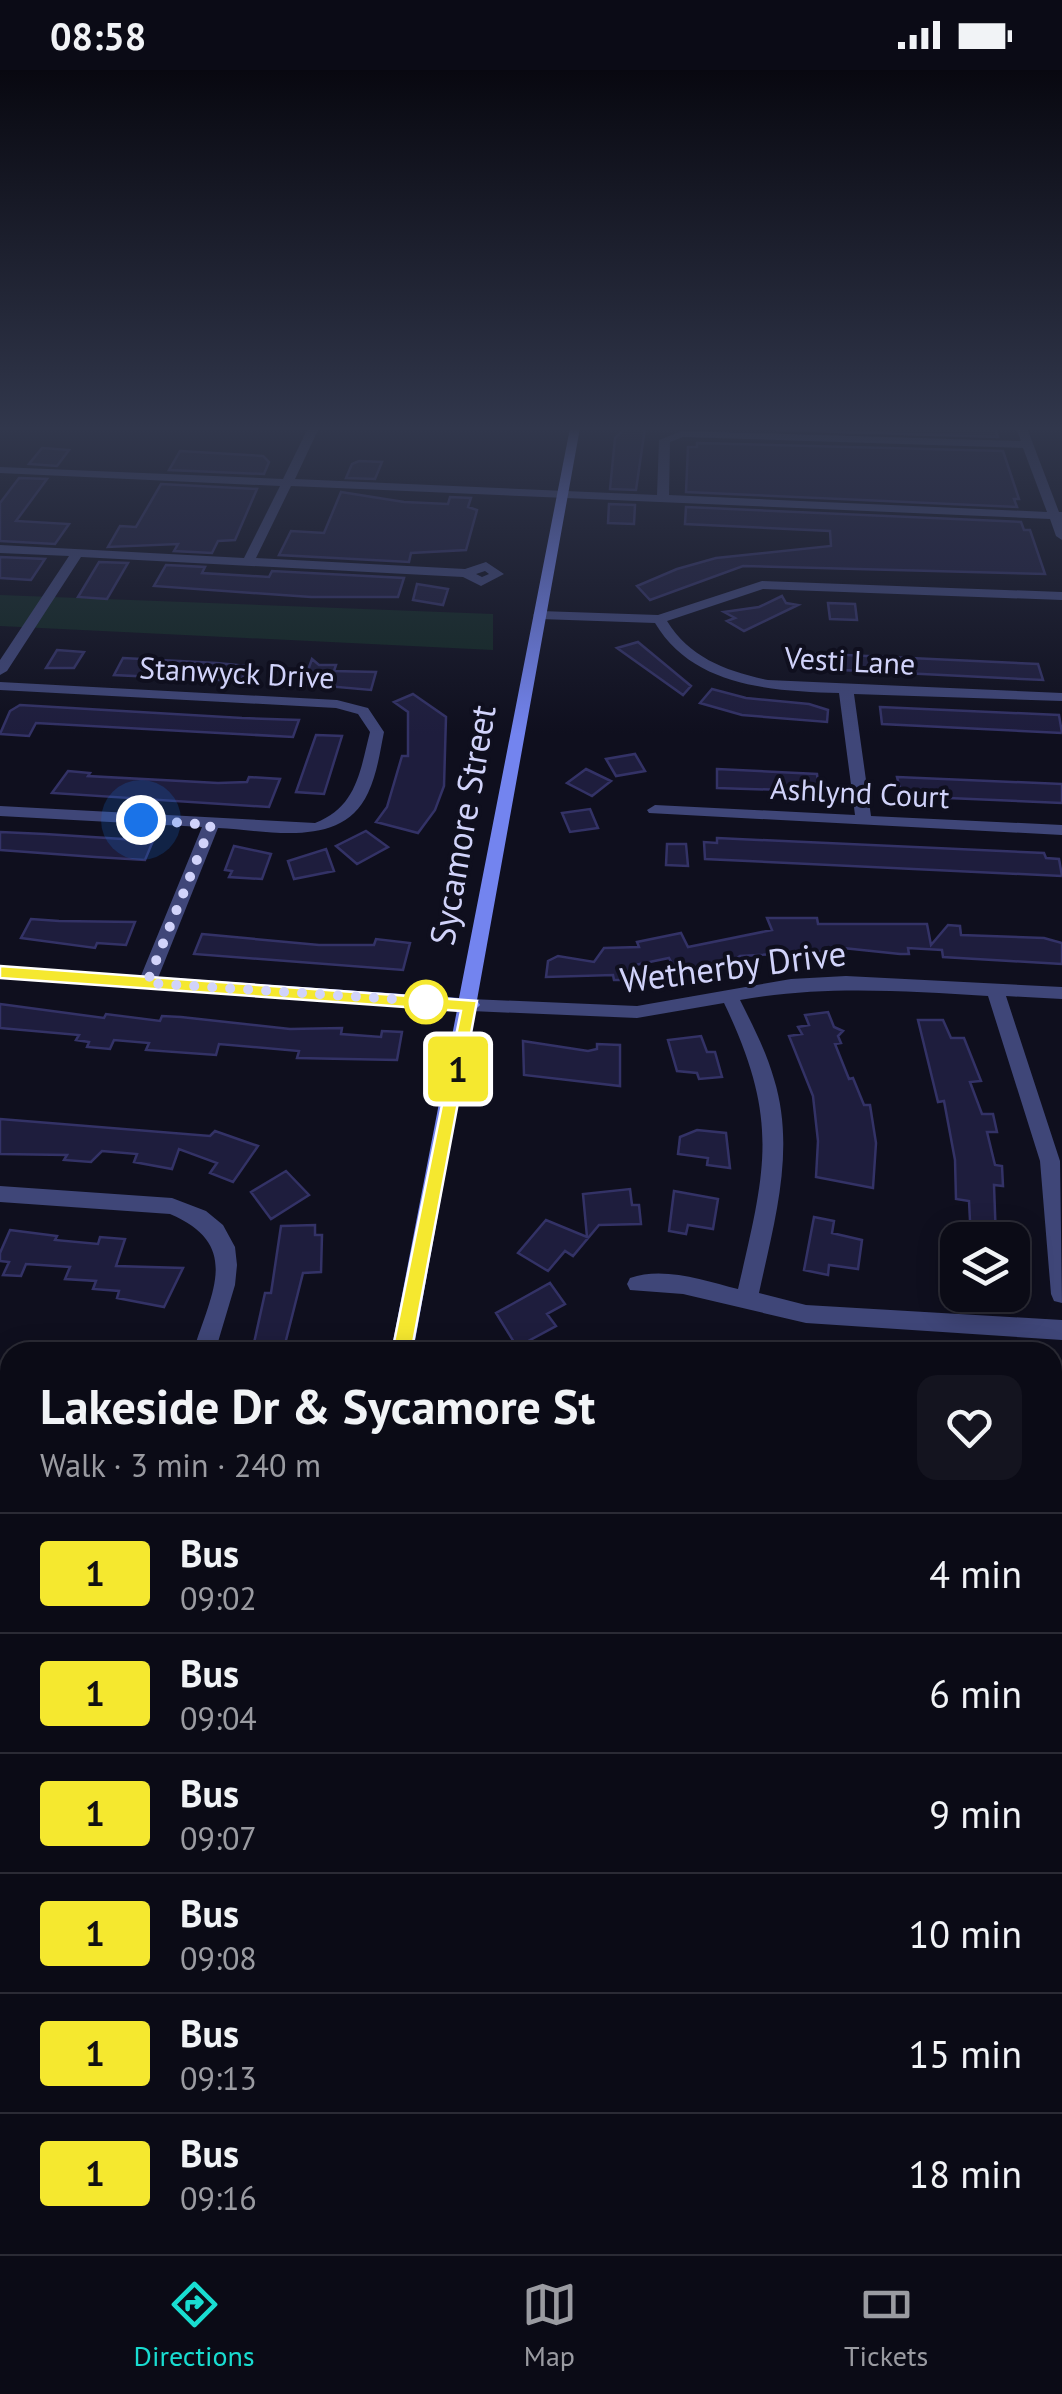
<!DOCTYPE html>
<meta charset="utf-8">
<style>
:root{--surface:#0b0b16;--page:#14141f;--text:#f1f3f6;--muted:#9a9ba1;--line:#2b2b35;--accent:#19ddd1}
body{margin:0;font-family:"PT Sans",sans-serif;background:var(--page);color:var(--text);height:100vh;display:flex;flex-direction:column;font-size:38px;white-space:nowrap}
*{box-sizing:border-box;margin:0}
p{font-size:32px;color:var(--muted)}
.icon{flex:none;width:55px;height:55px;fill:none;stroke:currentColor;stroke-width:2;stroke-linecap:round;stroke-linejoin:round}
.map{position:relative;flex:1;overflow:hidden}
.details{position:absolute;left:0px;top:1272px;width:1062px;height:912px;display:flex;flex-direction:column;background:var(--surface);border-radius:30px 30px 0 0;box-shadow:0 5px 25px #0003,0 0 0 2px var(--line)}
.details>*{flex:none}
.badge{padding:0 20px;border-radius:8px;font-size:35px;line-height:65px}
.buttons{position:absolute;left:940px;top:1152px;display:grid;gap:20px}
.buttons a{display:grid;place-items:center;width:90px;height:90px;border-radius:20px;background:var(--surface);box-shadow:0 5px 25px #0003,0 0 0 2px var(--line);font-size:50px}
.you{position:absolute;width:50px;height:50px;margin:-25px;border:8px solid #fff;border-radius:50%;background:#1a73e8;box-shadow:0 0 0 15px #1a73e833}
.map>.badge{position:absolute;translate:-50% -50%;box-shadow:0 0 0 5px #fff}
.round{display:grid;place-items:center;flex:none;width:105px;height:105px;border-radius:20px;background:var(--page)}
.summary{display:flex;align-items:center;justify-content:space-between;height:170px;padding:0 40px}
h1{font-size:48px;font-weight:800;line-height:75px}
ul{padding:0;list-style:none}
li{display:flex;align-items:center;gap:30px;height:120px;padding:0 40px;border-top:2px solid var(--line)}
li div{flex:1}
li b{display:block;font-size:38px}
li em{font-style:normal}
li .badge{min-width:110px;font-weight:700;text-align:center}
.status{display:flex;justify-content:space-between;align-items:center;height:70px;padding:0 50px;background:var(--surface);direction:ltr}
.status svg{height:28px;fill:currentColor}
.dock{display:flex;justify-content:space-around;align-items:center;height:140px;border-top:2px solid var(--line);background:var(--surface);font-size:28px;color:var(--muted)}
.dock a{display:grid;justify-items:center;gap:5px}
.dock .current{color:var(--accent)}
.map>svg:first-child{display:block}
.green{fill:#122723}
.building{fill:#1e1d3d;stroke:#333266;stroke-width:2.5}
.lines{fill:none;stroke-linecap:round;stroke-linejoin:round}
.street{fill:#3f4678;fill-rule:evenodd}
.secondary{fill:#7384ef;fill-rule:evenodd}
.line{fill:#f5e82f;stroke:#fff;stroke-width:2.5}
.walk{stroke:#d1d3fa;stroke-width:10;stroke-dasharray:0 18}
.stop-dot{fill:#fff;stroke:#f5e82f;stroke-width:5}
.labels{text-anchor:middle;dominant-baseline:central;stroke-width:8;stroke-linejoin:round;paint-order:stroke}
.far-street-label{font-size:30px;fill:#d1d3fa;stroke:#0f0f1e}
.street-label{font-size:35px;fill:#d1d3fa;stroke:#0f0f1e}
</style>
<div class="status"><b>08:58</b><svg viewBox="0 0 49 12"><path d="M0 12V9h3v3zM5 12V6h3v6zM10 12V3h3v9zM15 12V0h3v12zM26 1h20v11H26zM47 4h2v5h-2z"/></svg></div>
<div class="map">
<svg width="1062" height="2184" viewBox="0 0 1062 2184">
<rect width="100%" height="100%" fill="#0f0f1e"/>
<!-- green -->
<path class="green" d="M0,525L493,544V580L0,556Z"/>
<!-- building -->
<path class="building" d="M625,358H645L636,420L610,419L615,368Z
M778,358H995L998,367L778,360Z
M697,373L1003,381L1019,429H1014L1017,437L686,422L688,377H697Z
M42,378L69,380L57,396L29,394Z
M180,381L263,386L269,392L264,404L169,400Z
M359,391L382,392L375,409L346,408L352,394Z
M19,408L47,409L16,451L69,454L55,474L0,471V433Z
M161,414L257,419L235,470L218,471L212,483L174,481L178,474L108,477L120,456L136,457Z
M341,422L404,432L448,434L450,427L471,428L468,437L477,440L466,480L411,483L409,492L279,485L291,461L324,463Z
M609,434L635,435L634,454L608,453Z
M686,437L1021,452L1024,460H1030L1045,504L743,496L650,530L637,516L677,499L716,488L831,476L830,461L685,454Z
M0,487L45,489L31,510L0,508Z
M99,492L128,493L107,529L78,527Z
M166,495L205,497L202,503L269,507L272,501L404,508L398,527H311L154,516Z
M417,514L448,519L443,535L413,530Z
M782,526L786,533L798,535L744,561L727,551L735,548L724,542L759,537Z
M828,533L855,534L857,550L830,549Z
M638,572L691,616L683,625L617,578Z
M57,580L84,582L74,598H46Z
M803,583L1038,594L1043,610L802,598Z
M123,588L217,593L248,596L241,611L114,605Z
M312,589L319,595H336L334,601L376,602L371,620L303,614Z
M712,619L746,628L809,634L828,640L827,652L742,645L700,633Z
M413,624L446,647L444,716L435,740L418,763L376,752L387,737L402,686H408V642L394,632Z
M20,635L242,648L299,650L293,667L36,653L29,666L0,664L10,641Z
M880,637L1059,645L1062,663L882,654Z
M316,665L342,666L324,724L296,722Z
M635,684L645,701L616,706L606,689Z
M586,699L611,711L592,726L567,713Z
M717,699L817,704L819,721L717,718Z
M68,701L90,703L88,706L218,713L247,712L249,707L280,709L269,737L52,723Z
M897,707L1062,714V733L902,726Z
M590,739L598,758L570,762L562,743Z
M366,761L388,777L357,794L336,776Z
M0,762L45,764L153,771L145,790L95,787L0,780Z
M717,768L1044,783L1046,788L1059,789L1062,806L705,789L704,772L717,773Z
M667,774H686L688,796L666,795Z
M234,776L271,784L262,809L229,807L232,801L225,800Z
M326,779L334,801L294,809L288,791Z
M767,848H817L818,854H927L931,875L948,855L960,856L961,865L1044,868L1062,873V894L943,887L942,880L908,878L909,884H900L833,877L834,881L740,886L729,894L678,905L669,888L635,895L637,910H614L613,905L546,907L548,891L558,886L594,892L604,878L639,877L637,872L681,863L688,877L772,860Z
M31,849L59,851L135,852L126,875L97,873L95,878L21,868Z
M202,864L319,875H374L376,869L410,873L403,900L194,884Z
M0,934L104,948L106,944L160,951L162,946L181,947L290,959L342,958L341,964L381,967L382,961L402,962L397,990L297,988L299,981L219,974L216,985L146,980L149,973L114,970L110,979L87,977L89,972L76,970L79,965L0,958Z
M828,942L834,957L843,961L838,966L841,973L835,974L849,1009L853,1008L864,1035H870L876,1073L873,1118L816,1107L818,1071L813,1026L789,966L802,964L798,957L809,955L805,945Z
M918,950H943L951,968H964L981,1011L970,1012L982,1044H993L997,1062H987L995,1095L1002,1096L1003,1116L994,1115L996,1170H971L969,1131L956,1129L955,1090L944,1031L938,1032Z
M701,966L707,982H715L722,1007L699,1009L697,1003L677,1001L668,970Z
M523,971L588,981L597,979V974L620,975V1016L524,1005Z
M0,1049L210,1066L215,1061L258,1076L233,1112L210,1103L217,1093L179,1079L172,1099L134,1092L137,1084L102,1081L91,1092L64,1090L67,1085L0,1084Z
M697,1060L726,1063L730,1098L707,1095L708,1088L678,1084L680,1067Z
M286,1101L309,1125L271,1149L251,1122Z
M630,1119L632,1135H639L641,1154L599,1155L573,1186L565,1181L548,1201L518,1183L546,1150L587,1167L583,1124Z
M674,1121L718,1129L713,1159L688,1155L686,1164L669,1161Z
M814,1147L834,1151L832,1163L862,1170L858,1199L829,1195L828,1205L804,1200Z
M315,1155V1165H322L321,1202L303,1203L283,1282H252L265,1223H271L281,1156Z
M10,1160L57,1166L55,1170L98,1174L100,1167L125,1169L116,1196L183,1198L164,1237L117,1228L119,1221L93,1219L96,1211L65,1209L70,1197L26,1194L21,1206L3,1205L9,1192L0,1191V1183Z
M550,1213L565,1234L547,1244L556,1256L517,1277L496,1243Z"/>
<g class="lines">
<!-- street -->
<path class="street" d="M308,358H319L295,409L657,425L659,370L682,361L1021,371L1016,358H1027L1059,442H1062V470L1056,466L1050,449L291,416L256,488L465,499L486,492L504,504L481,516L463,507L81,487L7,601L0,605V590L69,486L0,483V475L244,488L280,416L0,403V397L283,409ZM683,367L1023,378L1047,442L669,425L670,372ZM485,501L489,504L482,507L476,504Z
M762,511L1062,522V530L763,519L667,551C690,588 726,601 768,610L1062,623V631L854,624L871,746L1062,755V765L649,743L647,740L655,735L855,745L839,623C772,621 693,617 655,553L540,549L533,545L540,541L658,545Z
M0,612L337,630L368,638L384,662C380,682 377,704 368,723C342,780 268,760 218,758L156,913L147,919L138,913L202,757L0,746V736L315,753C357,737 360,701 370,662L358,644L336,638L0,620Z
M846,906L1062,917V929L1006,926L1060,1091L1062,1233L1054,1231L1051,1224L1040,1091L988,926C904,921 824,915 740,930C753,956 766,981 774,1009C796,1080 774,1153 759,1223L806,1235L1062,1250V1270L806,1253L683,1224L630,1220L627,1214L630,1208C664,1196 705,1211 738,1219C766,1098 780,1050 724,933L637,948L471,941L462,935L471,929L637,936L791,909Z
M0,1116L172,1128L206,1141L223,1155L235,1177L237,1195L235,1215L215,1282H193C211,1223 243,1175 170,1144L0,1132Z
M0,1422L10,1423V1447L0,1446Z
M1052,1556L1062,1557V1583L1052,1582Z
M10,1874V1904L0,1905V1875Z
M1052,1969H1062V2001L1052,2000Z"/>
<!-- secondary -->
<path class="secondary" d="M570,358H580L477,930L480,935L475,940L413,1282H391L457,940L0,908V896L459,928Z
M224,2175H258L256,2184H222Z"/>
</g>
<!-- sky -->
<linearGradient id="sky" x2="0" y2="1"><stop stop-color="#080810"/><stop offset="0.54" stop-color="#31374c"/><stop offset="1" stop-color="#31374c" stop-opacity="0"/></linearGradient>
<rect width="1062" height="664" fill="url(#sky)"/>
<!-- line -->
<path class="line" d="M0,896L477,931L410,1289H395L392,1282L461,941L0,908Z"/>
<g class="lines">
<!-- walk -->
<path class="walk" d="M141,750L211,755L147,913L439,932H426"/>
</g>
<!-- markers -->
<circle class="stop-dot" cx="426" cy="932" r="20"/>
<g class="labels">
<!-- far-street labels -->
<g class="far-street-label">
<text transform="translate(850 590) rotate(3)">Vesti Lane</text>
<text transform="translate(237 602) rotate(3)">Stanwyck Drive</text>
<text transform="translate(860 722) rotate(3)">Ashlynd Court</text>
</g>
<!-- street labels -->
<g class="street-label">
<text transform="translate(462 755) rotate(-80)">Sycamore Street</text>
<text transform="translate(733 896) rotate(-7)">Wetherby Drive</text>
</g>
</g>
</svg>
<div class="buttons">
<a><svg class="icon" aria-label="layers" viewBox="0 0 24 24"><path d="M12 4l9 5-9 5-9-5zM3 14l9 5 9-5"/></svg></a>
</div>
<div class="you" style="left:141px;top:750px"></div>
<b class="badge" style="left:458px;top:999px;background:#f5e82f;color:#111">1</b>
<section class="details">
<div class="summary"><div><h1>Lakeside Dr &amp; Sycamore St</h1><p>Walk · 3 min · 240 m</p></div><a class="round"><svg class="icon" aria-label="heart" viewBox="0 0 24 24"><path d="M12 20l-8-8c-3-5 5-10 8-4 3-6 11-1 8 4z"/></svg></a></div>
<ul>
<li><span class="badge" style="background:#f5e82f;color:#111">1</span><div><b>Bus</b><p>09:02</p></div><em>4 min</em></li>
<li><span class="badge" style="background:#f5e82f;color:#111">1</span><div><b>Bus</b><p>09:04</p></div><em>6 min</em></li>
<li><span class="badge" style="background:#f5e82f;color:#111">1</span><div><b>Bus</b><p>09:07</p></div><em>9 min</em></li>
<li><span class="badge" style="background:#f5e82f;color:#111">1</span><div><b>Bus</b><p>09:08</p></div><em>10 min</em></li>
<li><span class="badge" style="background:#f5e82f;color:#111">1</span><div><b>Bus</b><p>09:13</p></div><em>15 min</em></li>
<li><span class="badge" style="background:#f5e82f;color:#111">1</span><div><b>Bus</b><p>09:16</p></div><em>18 min</em></li>
</ul>
</section>
</div>
<nav class="dock">
<a class="current"><svg class="icon" aria-label="directions" viewBox="0 0 24 24"><path d="M12 3l9 9-9 9-9-9zM9 14v-3h6M13 9l2 2-2 2"/></svg>Directions</a>
<a><svg class="icon" aria-label="map" viewBox="0 0 24 24"><path d="M3 6l6-2 6 2 6-2v14l-6 2-6-2-6 2zM9 4v14M15 6v14"/></svg>Map</a>
<a><svg class="icon" aria-label="tickets" viewBox="0 0 24 24"><path d="M3 7h18v10H3zM15 7v10"/></svg>Tickets</a>
</nav>
